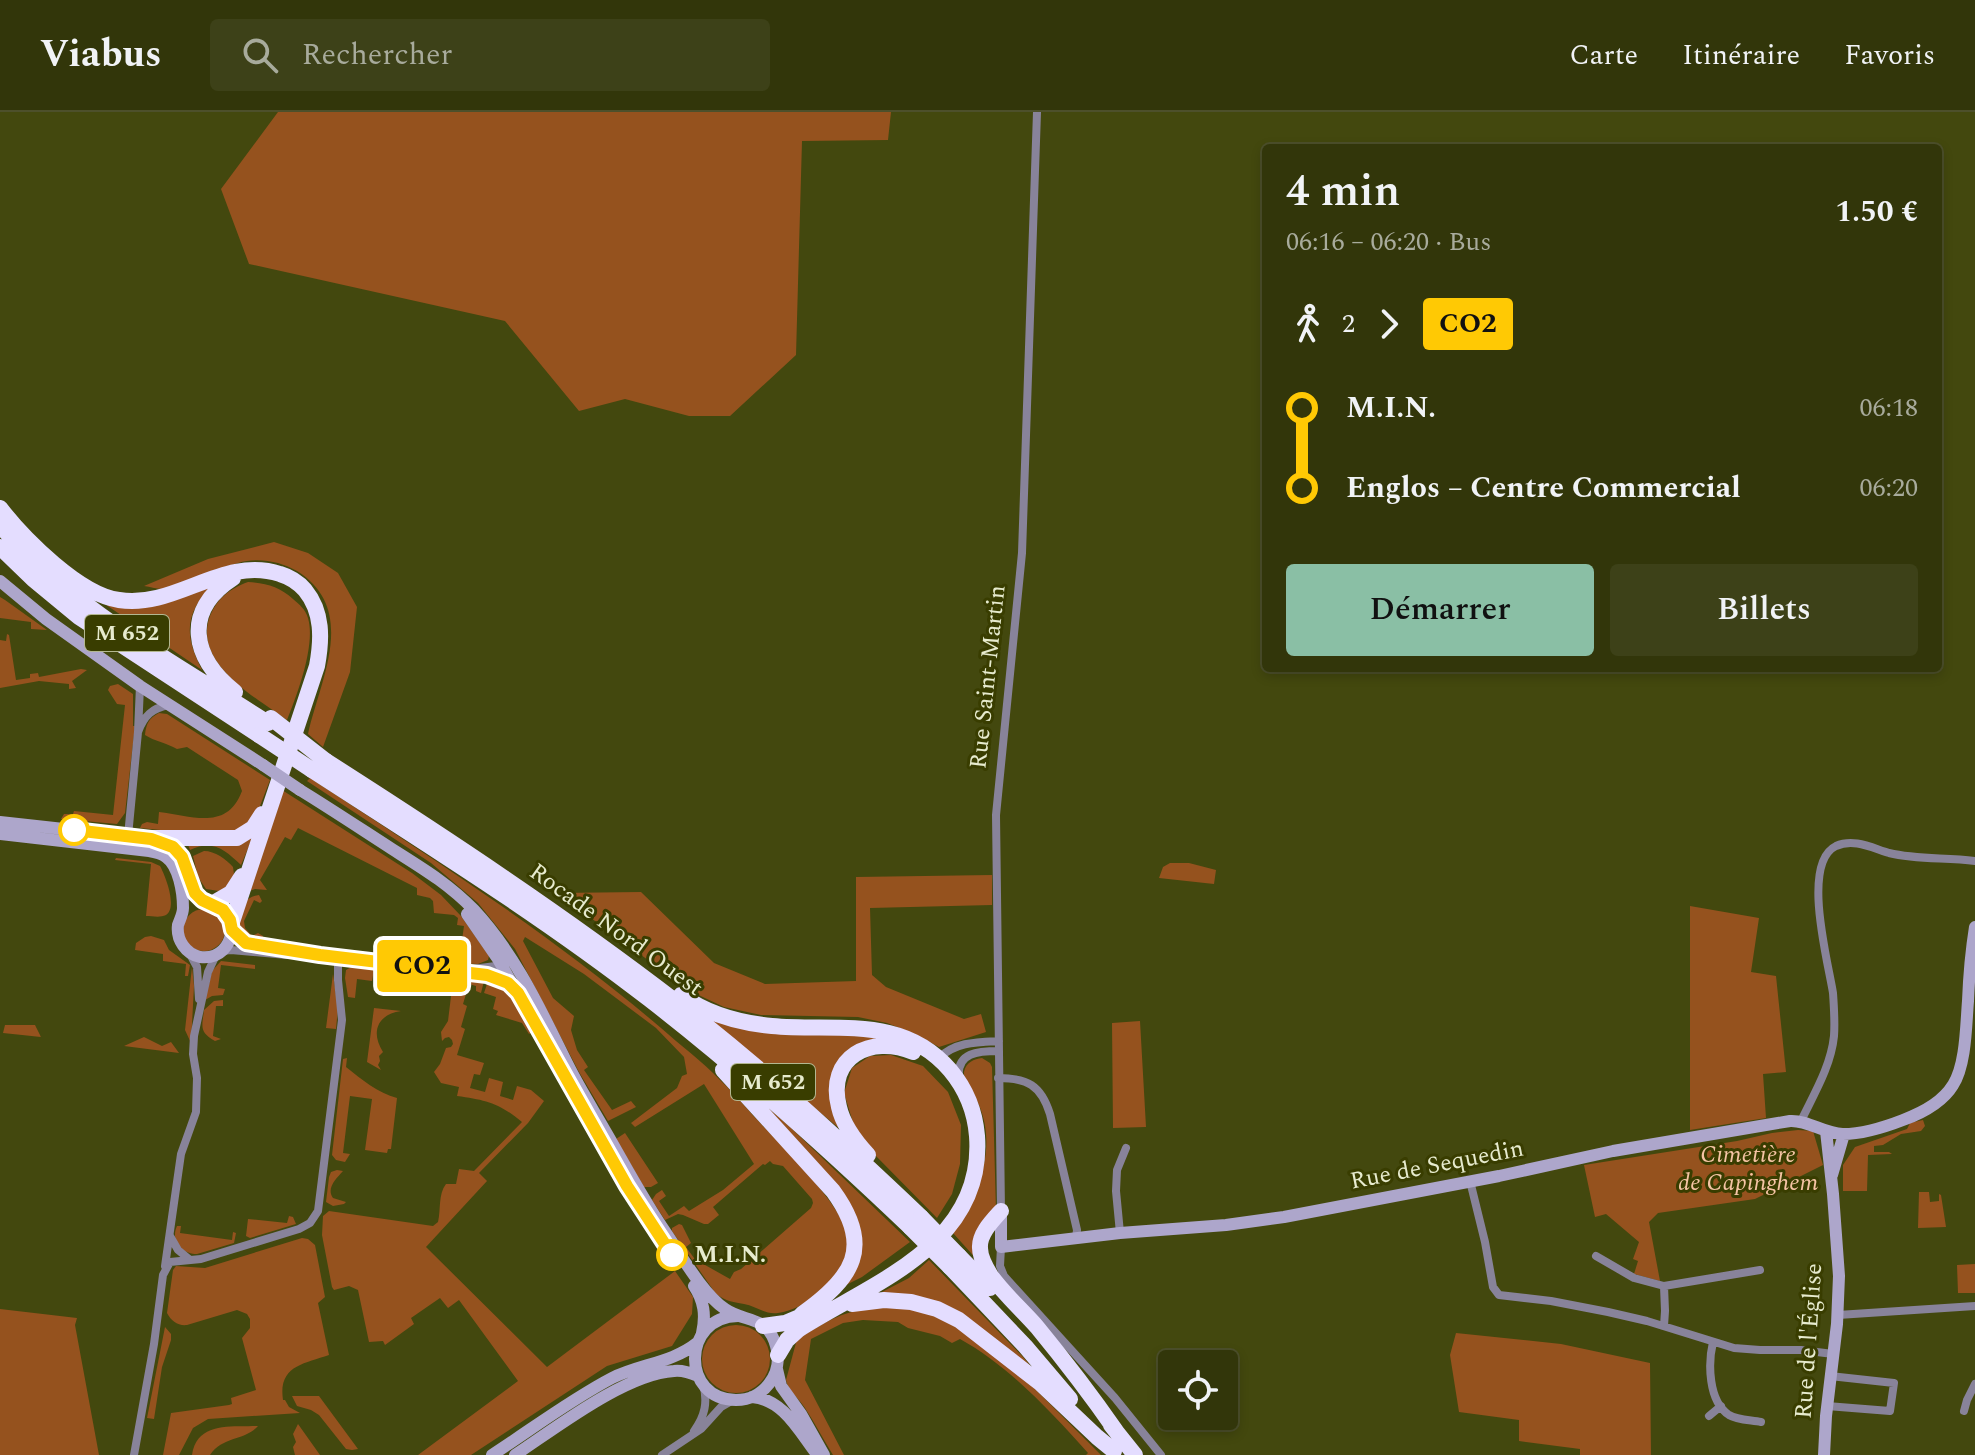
<!DOCTYPE html>
<html lang="fr">
<meta charset="utf-8">
<style>
:root{--surface:#32360a;--page:#3d4118;--text:#f1f3f6;--muted:#a8ab9c;--line:#4d502b;--accent:#8abfa5}
body{margin:0;font-family:Spectral,serif;background:var(--page);color:var(--text);height:100vh;display:flex;flex-direction:column;font-size:30px;white-space:nowrap}
*{box-sizing:border-box;margin:0}
p{font-size:26px;color:var(--muted)}
.icon{flex:none;width:44px;height:44px;fill:none;stroke:currentColor;stroke-width:2;stroke-linecap:round;stroke-linejoin:round}
.map{position:relative;flex:1;overflow:hidden}
.drawer{position:absolute;left:1262px;top:32px;width:680px;height:528px;display:flex;flex-direction:column;background:var(--surface);border-radius:8px;box-shadow:0 4px 12px #0003,0 0 0 2px var(--line)}
.drawer>*{flex:none}
.badge{padding:0 16px;border-radius:6px;font-size:28px;line-height:52px}
.controls{position:absolute;left:1158px;top:1238px;display:grid;gap:16px}
.controls a{display:grid;place-items:center;width:80px;height:80px;border-radius:8px;background:var(--surface);box-shadow:0 4px 12px #0003,0 0 0 2px var(--line);font-size:40px}
.map>.badge{position:absolute;translate:-50% -50%;box-shadow:0 0 0 4px #fff}
.legs{display:flex;align-items:center;gap:12px;height:88px;padding:0 24px;font-size:26px}
.legs p{margin-inline-start:auto}
.head{display:flex;align-items:center;justify-content:space-between;height:136px;padding:0 24px}
h1{font-size:44px;font-weight:600;line-height:60px}
.cta{display:flex;gap:16px;margin-top:auto;padding:16px 24px}
.cta a{flex:1;height:92px;border-radius:8px;background:var(--accent);color:#111;font-size:32px;font-weight:600;line-height:92px;text-align:center}
.cta a+a{background:var(--page);color:var(--text)}
ul{padding:0 24px;list-style:none}
li{display:flex;align-items:center;gap:28px;height:80px;font-size:30px}
li i{display:grid;place-items:center;width:12px;height:100%;margin:0 10px;background:currentColor}
li i::after{content:'';width:20px;height:20px;margin:-10px;border:6px solid;border-radius:50%;background:var(--surface)}
li p{margin-inline-start:auto}
li:first-child i{background:linear-gradient(#0000 50%,currentColor 0)}
li:last-child i{background:linear-gradient(currentColor 50%,#0000 0)}
header{display:flex;align-items:center;gap:48px;box-sizing:border-box;height:112px;padding:0 40px;background:var(--surface);border-bottom:2px solid var(--line)}
header strong{font-size:38px}
nav{display:flex;gap:44px;margin-inline-start:auto;font-size:28px}
.search{width:560px;height:72px;background:var(--page);display:flex;align-items:center;gap:20px;box-sizing:border-box;padding:0 28px;border-radius:8px;color:var(--muted);font-size:30px}
.map>svg:first-child{display:block}
.green{fill:#95521e}
.lines{fill:none;stroke-linecap:round;stroke-linejoin:round}
.street{stroke:#88839a;stroke-width:8}
.secondary{stroke:#ada6cb;stroke-width:12}
.highway{stroke:#e4ddff;stroke-width:16}
.secondary-bridge{stroke:#ada6cb;stroke-width:12}
.highway-bridge{stroke:#e4ddff;stroke-width:16}
.line-1-casing{stroke:#fff;stroke-width:18}
.line-1{stroke:#ffc904;stroke-width:12}
.stop-1-dot{fill:#fff;stroke:#ffc904;stroke-width:4}
.labels{text-anchor:middle;dominant-baseline:central;stroke-width:6;stroke-linejoin:round;paint-order:stroke}
.shield{fill:#393d00;stroke:#b3b790;stroke-width:2}
.shield-label{font-size:22px;font-weight:bold;fill:#e7ebce}
.street-label{font-size:24px;fill:#e7ebce;stroke:#393d00}
.park-label{font-size:24px;font-style:italic;fill:#f5c4a4;stroke:#393d00}
.stop-label{font-size:24px;font-weight:bold;fill:#e7ebce;stroke:#393d00;text-anchor:start}
</style>
<header>
<strong>Viabus</strong>
<div class="search"><svg class="icon" aria-label="search" viewBox="0 0 24 24"><circle cx="10" cy="10" r="6"/><path d="M15 15l6 6"/></svg>Rechercher</div>
<nav><a>Carte</a><a>Itinéraire</a><a>Favoris</a></nav>
</header>
<div class="map">
<svg width="1975" height="1343" viewBox="0 0 1975 1343">
<rect width="100%" height="100%" fill="#43480e"/>
<!-- green -->
<path class="green" d="M278,0H891L888,28L802,29L796,243L730,304H689L625,287L579,299L505,209L249,152L221,77Z
M274,430L308,441L338,461L357,495L350,560L323,635L308,622C320,568 359,498 297,459C280,449 257,445 238,451C222,455 207,462 191,468C184,471 176,476 168,477C160,478 151,475 144,474L208,447Z
M216,470C185,499 183,521 202,558L93,484L104,490Z
M248,470C266,471 280,475 293,487C300,493 305,497 308,506C316,533 297,583 287,608C256,586 195,552 209,507C216,487 229,477 248,470Z
M0,485L5,488L47,518L31,517V510L0,506Z
M7,522L9,523L16,568L30,566V562L38,561L39,565L81,557L87,558L72,569L76,576L69,577V572L39,569L0,576V528L6,529Z
M118,572L133,582V614H135L125,701L117,712L61,707L64,702H73L74,699L113,703L125,593L117,592L108,578L110,574Z
M159,601L167,602L270,668L255,707L244,719L181,720L140,716L142,712L147,710L158,712L159,700C193,704 227,719 242,679L238,668L187,635L177,637C167,631 154,629 145,623C146,612 149,606 159,601Z
M310,666C430,745 551,822 661,916C680,933 702,949 720,968C736,983 750,1001 766,1017C789,1042 818,1070 837,1100C858,1133 845,1160 816,1183C804,1192 793,1199 778,1201C765,1203 756,1194 744,1192C732,1190 726,1189 716,1182L672,1119V1116L679,1112L682,1113L691,1131L686,1135L694,1146L701,1142L698,1149L730,1167L734,1160L741,1157L811,1096L813,1091L812,1087L783,1054L773,1052L770,1049L765,1053L763,1052L713,1095L719,1103L708,1112H704L683,1103L678,1102L665,1108L652,1088L656,1082L662,1078L666,1084L659,1089L669,1104L684,1094L689,1099L723,1078L754,1052L704,972L635,1015L631,1011L677,976L682,964L687,962L684,945L656,916L584,862L525,825L523,829L553,886L574,904L571,918L577,938L588,955L584,958L612,998L631,989L636,995L608,1009L579,960L515,837L478,791L431,751L307,669Z
M282,678L412,761L441,783L461,804L489,844L488,848L478,852L453,851L460,842L464,814L457,813L458,806L454,803L434,801L433,789L430,786L417,783V776L298,716L291,728L285,725L260,768L267,778L255,777L247,780Z
M258,713L241,753C225,738 213,727 190,738L187,730Z
M204,739C215,739 226,747 233,755L235,770L219,779L206,777L198,765L193,744Z
M116,746L151,750L160,754C165,763 178,795 166,803C160,806 152,804 146,804L151,752L115,748Z
M1170,751H1189L1216,758L1214,772L1159,766L1163,755Z
M992,763V793L870,796L872,863L886,875L964,907L981,902L986,920L939,935L915,922L887,911L858,905L761,903L724,895L690,879L557,781L641,780L714,851L765,872L856,869V765Z
M259,783L262,789L260,791L254,788L244,809L245,816L252,824L258,821L263,824V827L258,830C231,822 234,786 259,783Z
M1690,794L1759,806L1751,860L1776,864L1786,960L1763,962L1766,1006L1690,1018Z
M183 818a21 21 0 1 1 42 0a21 21 0 1 1-42 0Z
M151,824L164,828L169,838L190,853L188,864H185L186,852L163,849V842L135,838L136,831L145,825Z
M221,849L255,853V857L221,853L218,876L225,877L223,883L212,884L205,888L212,859Z
M355,853L426,861L425,864L374,858L372,869L357,867L355,886L348,885L345,866L346,858Z
M192,855L194,874L191,931L185,918Z
M333,862L338,896L336,917L326,916Z
M446,864L484,869L481,881L476,879V874L469,872L463,892L467,894L461,915L465,917L457,943L484,951L480,963L474,962L470,976L485,980L489,966L503,970L500,984L513,988L517,974L531,978L544,989L528,1011L479,1061L487,1069L426,1135L547,1255L675,1159L693,1185L692,1202L672,1234L607,1254L471,1343H418L518,1269L459,1188L448,1196L440,1186L411,1206L414,1212L385,1233L383,1229L369,1230L358,1178L349,1174L334,1178L332,1175L322,1123L323,1104L329,1099L433,1114L438,1110C441,1098 438,1082 446,1072H456L459,1057L474,1059L522,1010C499,991 486,988 457,984L459,975L441,971L434,960L440,952L446,936L451,935L453,932L452,928L449,925L445,926L442,929L441,920L448,909L453,868L446,867Z
M488,869C513,881 520,897 532,920L529,922L522,911L496,903L498,899L493,897L496,885L484,881Z
M223,888V894H216L213,924L221,927L215,929C199,920 202,915 204,898L214,889Z
M374,896L401,899C378,902 370,920 383,940L379,944L380,949L378,953L381,958L367,950Z
M703,903L865,921L904,930L839,955L846,1022Z
M1140,909L1146,1015L1113,1016L1112,911Z
M5,913H35L41,925L3,921Z
M144,925L162,934L171,930L179,941L124,934Z
M891,943L923,954L948,980L961,1013L960,1052L952,1082L937,1106L875,1043L855,1017L844,981L852,956L870,944Z
M347,946L346,955C361,967 378,981 397,986L391,1037H388L387,1041L365,1038L372,987L350,984L343,1041L350,1042L345,1050L336,1048L332,1043L343,947Z
M982,946L990,951L992,955L996,1098L980,1151L953,1121C977,1083 998,1039 979,993C975,983 963,972 964,960C966,950 974,947 982,946Z
M767,995L790,1015L910,1130L862,1165L844,1174L860,1124Z
M1923,1008L1925,1014L1921,1019L1901,1022L1883,1033L1874,1034V1040H1889L1892,1042L1868,1043L1867,1079H1843V1053L1855,1035L1907,1017L1910,1011Z
M1798,1018L1813,1019L1823,1053L1755,1087L1658,1101L1649,1110L1660,1169L1634,1162L1638,1149L1633,1147L1639,1130L1606,1102L1595,1105L1584,1053L1737,1029L1772,1021Z
M625,1021L658,1071L651,1075H644L616,1027Z
M337,1058L343,1059C336,1067 326,1076 333,1086L346,1090L344,1092L333,1094L326,1090L329,1065L331,1060Z
M1919,1080H1929L1930,1090L1939,1089V1082L1941,1083L1946,1115L1918,1116Z
M289,1104L293,1105L296,1112L250,1126L246,1124L248,1107L287,1111Z
M177,1114H181L180,1121L232,1128L233,1120L236,1121L234,1131L197,1142C182,1142 170,1129 177,1114Z
M302,1126L308,1127L315,1133L325,1185L318,1191L329,1243C303,1252 278,1254 283,1288H285L289,1295L300,1301L208,1307L193,1316L179,1343H163L171,1301L229,1293L232,1292L231,1286L256,1278L242,1226L250,1216V1207L247,1202L237,1198L187,1213C178,1214 171,1209 167,1201L173,1158L176,1154L205,1156Z
M929,1148L1023,1245L1034,1258L970,1208L882,1180L909,1166Z
M1975,1152V1181H1958L1957,1153Z
M882,1195L912,1196L937,1203L955,1213L1017,1259L1101,1343H1086L1088,1341C1050,1299 1009,1254 960,1227L952,1231L940,1224L908,1216L898,1210L863,1208L843,1211L811,1227L805,1268L844,1343H833C823,1327 815,1311 805,1296C799,1286 788,1279 786,1268L797,1227C830,1208 843,1198 882,1195Z
M0,1197L77,1206L75,1213L99,1343H0Z
M702 1247a34 34 0 1 1 68 0a34 34 0 1 1-68 0Z
M165,1215L171,1222V1228L162,1255L154,1307L147,1306Z
M1456,1221L1561,1232L1650,1251L1651,1343H1580V1337L1519,1329V1308L1459,1300L1450,1243Z
M292,1284H319L358,1337L352,1338L346,1337L319,1303L311,1298L297,1294Z
M298,1312L320,1343H295L293,1335L296,1330L293,1322Z
M258,1314C245,1329 223,1324 210,1343H192C197,1309 232,1315 258,1314Z"/>
<g class="lines">
<!-- street -->
<path class="street" d="M140,574L138,620C144,604 152,596 169,593
M128,724L138,620
M232,818L244,829L251,833C294,839 337,845 380,850C413,853 486,856 512,874
M222,839L231,838L287,843
M190,842L197,855L199,887
M473,857L503,853
M939,946C955,930 977,930 999,929
M959,966C956,940 979,939 999,939
M998,966C1027,966 1041,973 1050,1002L1077,1118L1076,1126
M1801,1009C1814,982 1831,954 1834,924C1835,910 1834,895 1833,881C1828,849 1801,751 1836,734C1854,726 1872,736 1889,741C1918,748 1946,745 1975,749
M1470,1069L1485,1130L1493,1175L1499,1183L1551,1189L1608,1200L1647,1209L1734,1236L1760,1238H1801L1833,1242
M1001,1099L996,703L1022,441L1037,0
M1120,1121L1116,1079L1117,1058L1126,1036
M170,1124L178,1138L189,1147
M1001,1135L1000,1154L1004,1164L1115,1286L1161,1343
M1596,1144L1634,1166L1664,1174L1760,1158
M165,1154L181,1042L196,1000L197,966L193,942L194,924L208,860L216,843
M1838,1203L1975,1194
M1664,1214L1665,1199L1664,1174
M1713,1230C1708,1251 1708,1289 1729,1303C1737,1308 1751,1308 1761,1310
M1827,1294L1890,1299L1894,1271L1830,1264
M1964,1299L1967,1288L1975,1272
M1709,1304L1721,1294
M694,1319C705,1304 708,1290 703,1272
M134,1343L154,1232L163,1163L170,1150L201,1147L299,1117L310,1111L318,1099L342,908L338,868V845
M662,1343L701,1317L721,1295L733,1288"/>
<!-- secondary -->
<path class="secondary" d="M0,469L46,507L140,574L263,653
M300,678C331,697 361,717 392,737C422,756 449,772 474,798C516,843 541,899 568,953C580,977 594,999 607,1022C626,1055 644,1089 666,1121C681,1143 703,1182 725,1197C745,1211 768,1203 776,1234C784,1261 764,1288 736,1288C681,1288 681,1205 738,1204
M0,710C36,714 73,718 109,722C129,724 151,724 169,733C185,741 185,759 192,774C202,797 236,792 231,822C230,828 227,834 223,838C217,844 208,846 200,845C186,842 176,828 178,813C180,807 183,802 183,796C183,781 179,754 166,745C161,741 155,740 149,739L0,722
M467,802L498,847L567,968
M1832,1063L1844,1022
M1001,1099V1135L1120,1121L1226,1113L1284,1105L1499,1064L1613,1039L1790,1009C1809,1008 1824,1022 1843,1022C1863,1022 1885,1015 1903,1008C1922,1001 1942,991 1953,973C1966,953 1966,913 1968,889C1969,864 1971,840 1975,815
M694,1174C704,1189 706,1203 702,1221
M777,1257L781,1274L801,1302L824,1343
M752,1285C783,1287 799,1319 816,1341
M492,1343C532,1317 570,1288 612,1266C640,1252 672,1251 697,1231
M515,1343C556,1316 625,1262 674,1259C683,1258 691,1261 698,1264
M1824,1343L1826,1304L1837,1212L1839,1164L1833,1082L1826,1019"/>
<!-- highway -->
<path class="highway" d="M0,396C24,427 80,483 119,488C176,497 223,443 280,462C290,465 298,470 305,478C323,500 322,527 317,554L231,813
M0,413C72,497 176,552 268,611
M0,435L33,467L79,505L259,623
M233,466C182,499 192,546 235,580
M326,649C445,725 563,803 675,889C762,956 842,1030 921,1105
M312,658C426,732 542,804 649,887C741,958 826,1035 910,1115
M144,726H237L253,716L262,702
M212,792L231,781L242,764
M681,883C707,902 740,911 772,914C836,920 902,902 950,958C966,977 975,999 977,1024C985,1133 873,1170 798,1218L787,1228L778,1243
M723,958L833,1079C874,1135 853,1166 802,1202
M868,1043C856,1030 843,1013 839,995C826,945 871,922 913,940
M1001,1099C992,1109 979,1122 980,1136C980,1146 986,1156 991,1164C1005,1183 1022,1198 1037,1215C1065,1249 1091,1283 1116,1319
M959,1144L990,1176
M950,1155L1025,1234L1070,1287
M852,1192L884,1188L911,1190L937,1197L959,1208L1040,1271L1097,1325L1114,1339
M763,1214L785,1211L811,1200
M1111,1313L1135,1343"/>
<!-- secondary-bridge -->
<path class="secondary-bridge" d="M263,653L300,678"/>
<!-- highway-bridge -->
<path class="highway-bridge" d="M271,606L326,649
M259,623L312,658
M921,1105L959,1144
M910,1115L950,1155"/>
</g>
<g class="lines">
<!-- line-1 casing -->
<g class="line-1-casing">
<path id="line-1" d="M74,718L151,727L173,735L182,745L195,781L202,788L223,798L230,808L232,818L246,831L320,843L487,863L508,871L518,881L627,1074L672,1143"/>
</g>
<!-- line-1 -->
<use href="#line-1" class="line-1"/>
</g>
<!-- markers -->
<g class="stop-1-dot">
<circle cx="74" cy="718" r="14"/>
<circle cx="672" cy="1143" r="14"/>
</g>
<g class="labels">
<!-- shield labels -->
<g class="shield">
<rect x="85" y="503" width="84" height="36" rx="6"/>
<rect x="731" y="952" width="84" height="36" rx="6"/>
</g>
<g class="shield-label">
<text x="127" y="521">M 652</text>
<text x="773" y="970">M 652</text>
</g>
<!-- street labels -->
<g class="street-label">
<text transform="translate(988 565) rotate(-84)">Rue Saint-Martin</text>
<text transform="translate(616 818) rotate(36)">Rocade Nord Ouest</text>
<text transform="translate(1437 1053) rotate(-11)">Rue de Sequedin</text>
<text transform="translate(1809 1229) rotate(-86)">Rue de l'Église</text>
</g>
<!-- park labels -->
<g class="park-label">
<text x="1748" y="1043">Cimetière<tspan x="1748" dy="28">de Capinghem</tspan></text>
</g>
<!-- stop labels -->
<g class="stop-label">
<text x="694" y="1143">M.I.N.</text>
</g>
</g>
</svg>
<div class="controls">
<a><svg class="icon" aria-label="locate" viewBox="0 0 24 24"><circle cx="12" cy="12" r="6"/><path d="M12 2v4M12 18v4M2 12h4M18 12h4"/></svg></a>
</div>
<b class="badge" style="left:422px;top:854px;background:#ffc904;color:#111">CO2</b>
<section class="drawer">
<div class="head"><div><h1>4 min</h1><p>06:16 – 06:20 · Bus</p></div><b>1.50 €</b></div>
<div class="legs"><svg class="icon" aria-label="walk" viewBox="0 0 24 24"><circle cx="13" cy="4" r="2"/><path d="M13 8l-2 6 4 7M11 14l-3 7M7 12l3-4h3l4 4"/></svg>2<svg class="icon" aria-label="forward" viewBox="0 0 24 24"><path d="M9 5l7 7-7 7"/></svg><b class="badge" style="background:#ffc904;color:#111">CO2</b></div>
<ul>
<li><i style="color:#ffc904"></i><b>M.I.N.</b><p>06:18</p></li>
<li><i style="color:#ffc904"></i><b>Englos – Centre Commercial</b><p>06:20</p></li>
</ul>
<div class="cta"><a>Démarrer</a><a>Billets</a></div>
</section>
</div>
